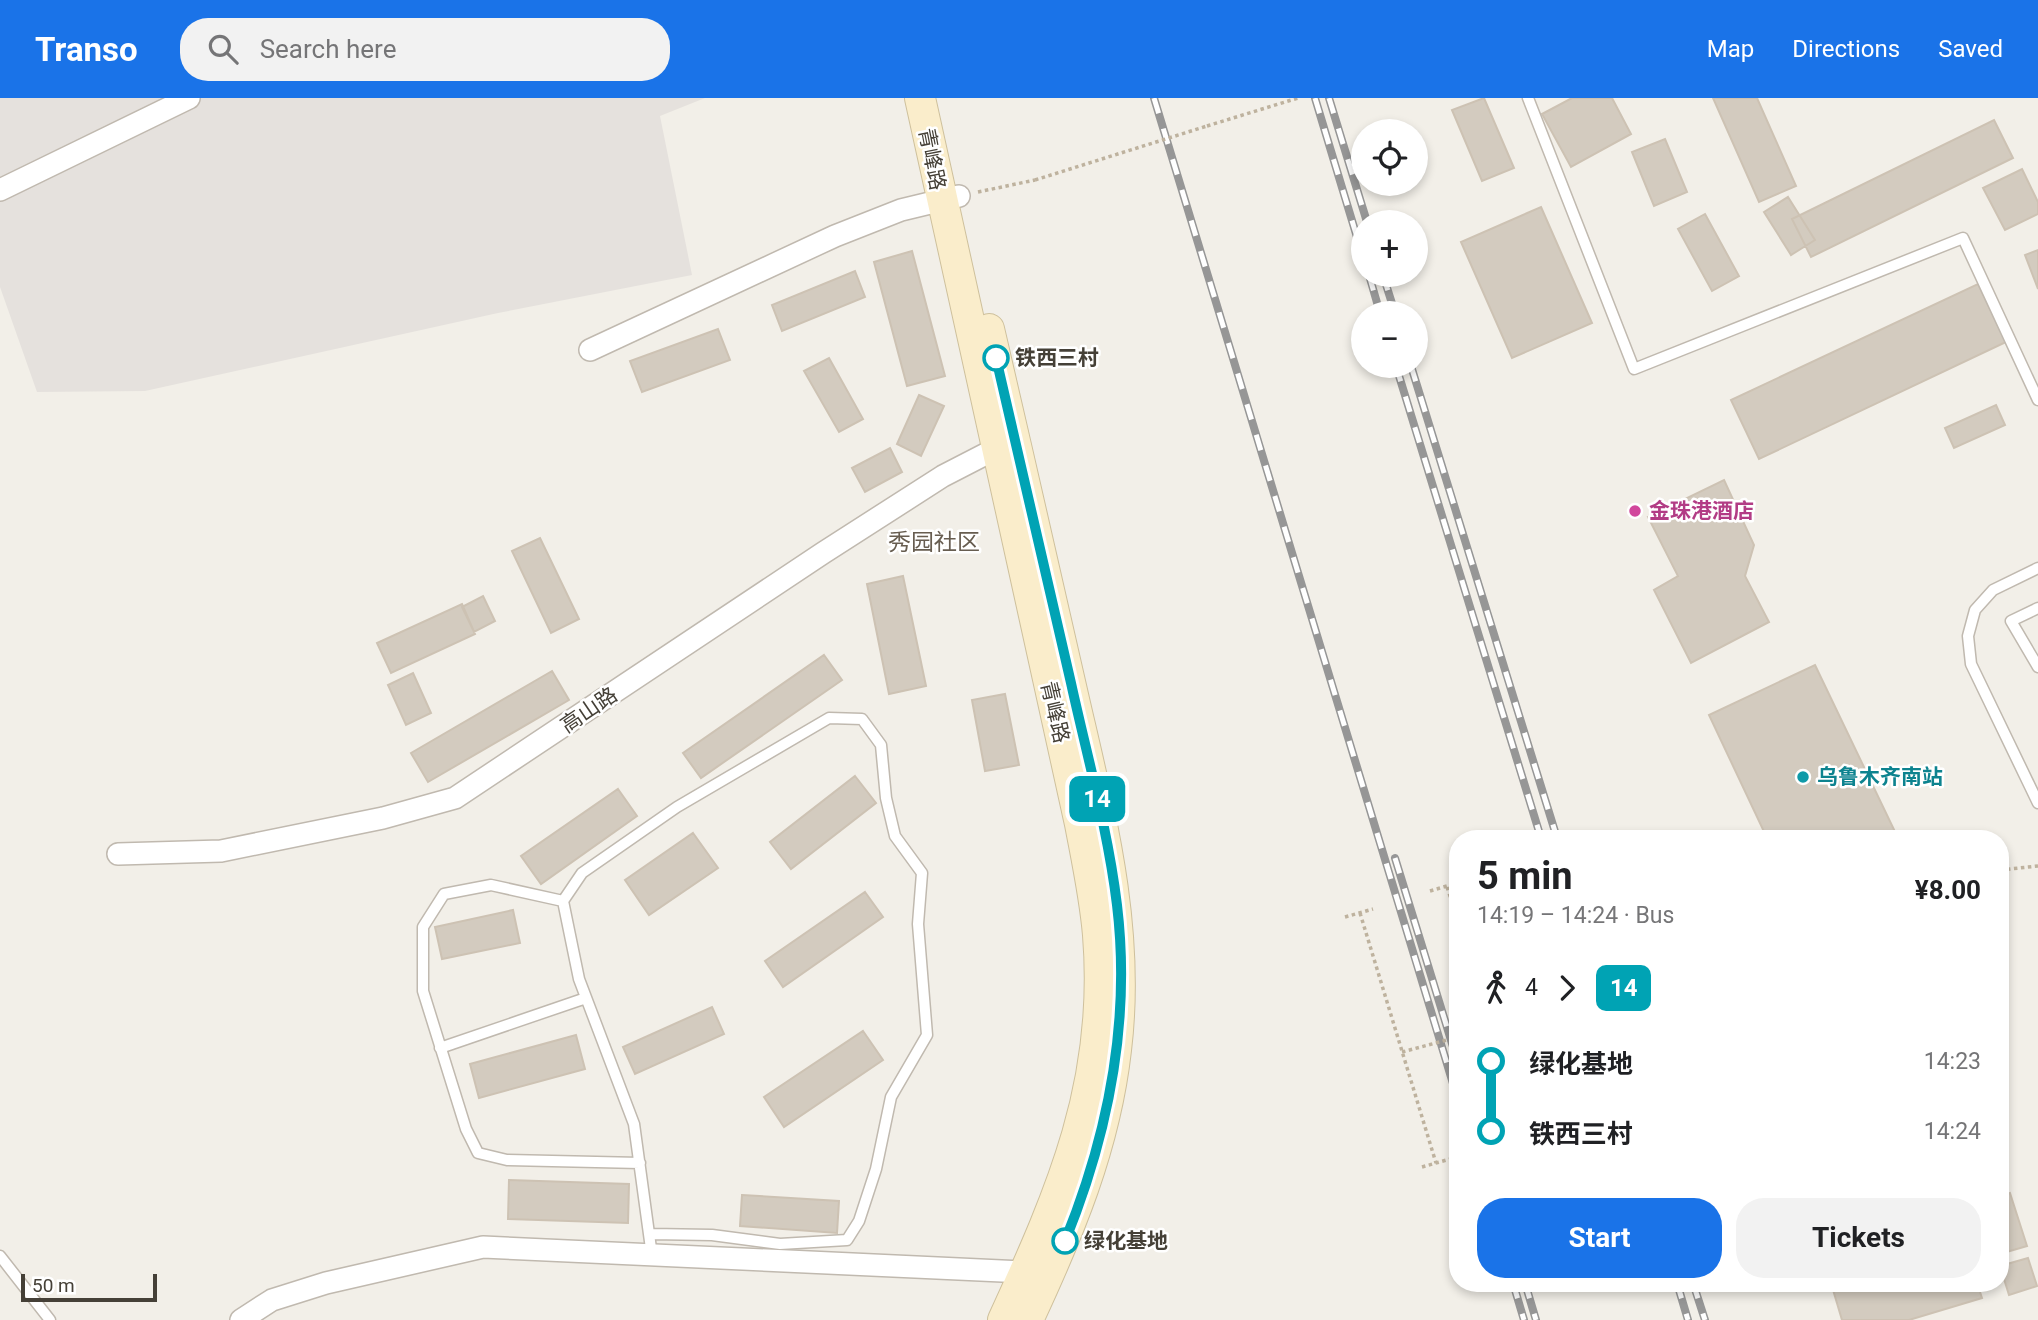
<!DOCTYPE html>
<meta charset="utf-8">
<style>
:root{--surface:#fff;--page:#f2f2f2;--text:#202124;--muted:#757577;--accent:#1a73e8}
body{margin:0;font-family:Roboto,"Noto Sans SC",sans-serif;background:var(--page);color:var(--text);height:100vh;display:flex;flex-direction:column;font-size:26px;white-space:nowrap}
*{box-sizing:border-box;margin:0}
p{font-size:23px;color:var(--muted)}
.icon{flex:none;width:38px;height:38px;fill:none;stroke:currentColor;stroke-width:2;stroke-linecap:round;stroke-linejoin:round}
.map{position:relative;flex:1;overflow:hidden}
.drawer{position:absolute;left:1449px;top:732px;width:560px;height:462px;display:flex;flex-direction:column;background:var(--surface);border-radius:28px;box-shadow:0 4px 10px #0003}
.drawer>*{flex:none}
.badge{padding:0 14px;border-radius:10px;font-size:24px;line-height:46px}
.buttons{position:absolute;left:1351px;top:21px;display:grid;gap:14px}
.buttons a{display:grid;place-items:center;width:77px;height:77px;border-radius:50%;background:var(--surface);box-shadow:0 4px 10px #0003;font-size:35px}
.scale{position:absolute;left:21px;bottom:18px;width:136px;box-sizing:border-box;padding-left:7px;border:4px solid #454037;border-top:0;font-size:19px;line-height:24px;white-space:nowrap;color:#454037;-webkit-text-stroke:5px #fff;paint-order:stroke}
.map>.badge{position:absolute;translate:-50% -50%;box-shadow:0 0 0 4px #fff}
.legs{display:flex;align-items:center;gap:10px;height:77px;padding:0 28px;font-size:23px}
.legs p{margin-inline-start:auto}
.summary{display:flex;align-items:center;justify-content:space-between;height:119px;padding:0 28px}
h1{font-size:38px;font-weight:700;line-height:52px}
.cta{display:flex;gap:14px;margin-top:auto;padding:14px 28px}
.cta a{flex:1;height:80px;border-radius:28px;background:var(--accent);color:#fff;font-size:28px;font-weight:700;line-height:80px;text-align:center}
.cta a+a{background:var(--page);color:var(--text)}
ul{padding:0 28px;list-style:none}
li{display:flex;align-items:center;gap:24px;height:70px;font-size:26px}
li i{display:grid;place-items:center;width:10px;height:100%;margin:0 9px;background:currentColor}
li i::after{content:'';width:18px;height:18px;margin:-9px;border:5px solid;border-radius:50%;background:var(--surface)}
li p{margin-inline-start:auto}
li:first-child i{background:linear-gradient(#0000 50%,currentColor 0)}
li:last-child i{background:linear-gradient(currentColor 50%,#0000 0)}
header{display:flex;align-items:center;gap:42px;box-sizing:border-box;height:98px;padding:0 35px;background:var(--accent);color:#fff}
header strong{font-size:33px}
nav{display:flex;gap:38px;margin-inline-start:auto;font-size:24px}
.search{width:490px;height:63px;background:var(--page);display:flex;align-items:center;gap:18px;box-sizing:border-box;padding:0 24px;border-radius:28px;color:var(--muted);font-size:26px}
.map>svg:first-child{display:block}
.industrial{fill:#e5e1dd}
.building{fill:#d3cbbf;stroke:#cdc2b3;stroke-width:2}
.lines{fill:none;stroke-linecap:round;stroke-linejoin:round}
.lane-casing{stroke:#c0b9af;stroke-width:13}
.street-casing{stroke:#c0b9af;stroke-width:24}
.secondary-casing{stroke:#cec09c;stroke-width:32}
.path{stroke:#beb29e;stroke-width:3.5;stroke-dasharray:3.5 3.5;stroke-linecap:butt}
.lane{stroke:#fff;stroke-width:10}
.street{stroke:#fff;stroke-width:21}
.secondary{stroke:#faedcb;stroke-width:30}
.rail-casing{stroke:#969696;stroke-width:8}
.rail{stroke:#fff;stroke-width:5;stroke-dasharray:16;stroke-linecap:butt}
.path-bridge{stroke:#beb29e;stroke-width:3.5;stroke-dasharray:3.5 3.5;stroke-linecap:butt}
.line-1-casing{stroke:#fff;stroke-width:16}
.line-1{stroke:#00a3b4;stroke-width:10}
.stop-1-dot{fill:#fff;stroke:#00a3b4;stroke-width:3.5}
.hotel-dot{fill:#d1479c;stroke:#fff;stroke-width:2.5}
.culture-dot{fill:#0f9aa8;stroke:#fff;stroke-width:2.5}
.labels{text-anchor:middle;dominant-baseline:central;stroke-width:5;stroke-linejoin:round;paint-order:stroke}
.street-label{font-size:21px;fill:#454037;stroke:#fff}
.stop-label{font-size:21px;font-weight:bold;fill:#454037;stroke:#fff;text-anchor:start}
.hotel-label{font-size:21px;font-weight:bold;fill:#b23c85;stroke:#fff;text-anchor:start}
.culture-label{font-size:21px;font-weight:bold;fill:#0d838f;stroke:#fff;text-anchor:start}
.neighbourhood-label{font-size:23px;fill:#675d50;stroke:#fff}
</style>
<header>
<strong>Transo</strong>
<div class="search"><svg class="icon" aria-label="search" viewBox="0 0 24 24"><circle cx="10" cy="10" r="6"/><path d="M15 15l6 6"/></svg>Search here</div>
<nav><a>Map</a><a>Directions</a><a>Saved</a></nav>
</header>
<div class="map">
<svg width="2038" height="1222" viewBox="0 0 2038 1222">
<rect width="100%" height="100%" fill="#f2efe8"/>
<!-- industrial -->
<path class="industrial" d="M0,0H705L660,18L692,177L498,215L145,293L37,294L0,189Z"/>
<!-- building -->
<path class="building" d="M1484,0L1514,70L1482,83L1452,12Z
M1572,0H1612L1631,36L1571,69L1542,16Z
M1713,0H1757L1796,88L1759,104Z
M1994,22L2013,60L1811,159L1792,121Z
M1665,41L1687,94L1654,108L1632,54Z
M2022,71L2038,104V116L2005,132L1983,90Z
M1788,99L1815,142L1791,157L1764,114Z
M1541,109L1592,225L1512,260L1461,144Z
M1705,116L1739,178L1712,193L1678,131Z
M2038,152V191L2025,157Z
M912,153L945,278L907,288L874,164Z
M855,173L865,199L782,233L772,207Z
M1978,186L2006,244L1759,361L1731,302Z
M718,231L730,262L642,294L630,263Z
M829,260L863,321L839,334L804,273Z
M919,297L944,308L921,358L897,346Z
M1996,307L2005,327L1954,350L1945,330Z
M890,350L902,374L865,394L852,370Z
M1724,382L1754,447L1745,478L1769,524L1691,565L1654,492L1678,478L1648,419Z
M540,440L579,521L551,535L512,453Z
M903,478L926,588L889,596L867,486Z
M483,498L495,523L474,534L462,509Z
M462,506L475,536L391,575L377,545Z
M824,557L842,582L701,680L683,655Z
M1815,567L1898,740H1767L1709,617Z
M552,573L569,602L428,684L411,655Z
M413,575L431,615L406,627L388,587Z
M1005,596L1019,667L985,673L972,602Z
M855,678L876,705L791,771L770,744Z
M618,691L637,718L541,786L521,758Z
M693,735L718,770L649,817L625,782Z
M865,794L883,819L783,889L765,863Z
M513,812L520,845L442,861L435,829Z
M712,909L724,936L635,976L623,949Z
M863,933L883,962L784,1029L764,999Z
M576,937L585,971L479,1000L470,966Z
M509,1082L629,1086L628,1125L508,1121Z
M2010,1095L2027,1148L2000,1156V1098Z
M742,1097L839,1103L837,1135L740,1128Z
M2028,1160L2037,1188L2009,1197L2000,1168Z
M1831,1185H1977L1982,1200L1909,1222H1842Z"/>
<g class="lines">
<!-- lane casing -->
<g class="lane-casing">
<path id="lane" d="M1528,0L1634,271L1963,140L2038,302
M2038,470L1993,492L1975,512L1968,538L1971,566L2038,705
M2038,510L2011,523L2038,569
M563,803L491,787L444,796L423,829V893L466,1031L478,1055L507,1062L640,1065
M440,950L586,900
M651,1136L712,1137L780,1146L847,1142L859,1123L876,1071L891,999L927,937L918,826L922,775L895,738L886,700L881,647L862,621L829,620L677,709L582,775L563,803L579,881L634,1026L652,1158
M0,1158L50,1222"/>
</g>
<!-- street casing -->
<g class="street-casing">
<path id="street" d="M0,92L189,0
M590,252L835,138L901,112L959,98
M118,756L221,753L383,720L455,700L823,455L943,378L1009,344
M241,1222L272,1202L326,1185L483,1149L1025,1174"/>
</g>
<!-- secondary casing -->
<g class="secondary-casing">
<path id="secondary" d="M920,0L1080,726C1087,763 1095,800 1098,837C1110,984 1062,1093 1003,1222
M989,231C1017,353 1046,475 1073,597C1100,715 1131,830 1116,952C1105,1049 1069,1134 1028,1222"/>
</g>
<!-- path -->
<path class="path" d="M1207,28L1298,0
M978,94L1035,82
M2000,772L2038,768
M1447,789L1458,822
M1430,793L1457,785
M1360,815L1436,1065
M1345,819L1373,811
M1422,1069L1450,1061"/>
<!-- lane -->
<use href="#lane" class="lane"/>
<!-- street -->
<use href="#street" class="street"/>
<!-- secondary -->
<use href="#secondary" class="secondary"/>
<!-- rail casing -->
<g class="rail-casing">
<path id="rail" d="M1154,0L1458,1002
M1315,0L1363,159
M1329,0L1367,124
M1369,177L1380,215
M1383,177L1395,215
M1396,268L1541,740
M1411,268L1557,740
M1395,760L1458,965
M1513,1185L1524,1222
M1525,1185L1536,1222
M1677,1185L1688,1222
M1693,1185L1705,1222"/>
</g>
<!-- rail -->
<use href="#rail" class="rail"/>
<!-- path-bridge -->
<path class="path-bridge" d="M1035,82L1207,28
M1402,954L1458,939"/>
</g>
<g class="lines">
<!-- line-1 casing -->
<g class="line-1-casing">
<path id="line-1" d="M996,260C1021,368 1046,476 1071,585C1087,658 1108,732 1117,807C1131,923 1108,1037 1065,1143"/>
</g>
<!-- line-1 -->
<use href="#line-1" class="line-1"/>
</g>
<!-- markers -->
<g class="stop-1-dot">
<circle cx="996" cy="260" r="12"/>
<circle cx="1065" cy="1143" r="12"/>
</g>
<circle class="hotel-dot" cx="1635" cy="413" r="7"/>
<circle class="culture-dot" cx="1803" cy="679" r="7"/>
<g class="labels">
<!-- street labels -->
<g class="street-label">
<text transform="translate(932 61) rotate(79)">青峰路</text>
<text transform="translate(589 612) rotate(-34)">高山路</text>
<text transform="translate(1055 614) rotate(77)">青峰路</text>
</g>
<!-- stop labels -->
<g class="stop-label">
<text x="1015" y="260">铁西三村</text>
<text x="1084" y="1143">绿化基地</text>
</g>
<!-- hotel labels -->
<g class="hotel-label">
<text x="1649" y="413">金珠港酒店</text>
</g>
<!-- culture labels -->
<g class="culture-label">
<text x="1817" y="679">乌鲁木齐南站</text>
</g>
<!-- neighbourhood labels -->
<g class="neighbourhood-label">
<text x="934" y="444">秀园社区</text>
</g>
</g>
</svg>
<div class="buttons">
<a><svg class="icon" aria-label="locate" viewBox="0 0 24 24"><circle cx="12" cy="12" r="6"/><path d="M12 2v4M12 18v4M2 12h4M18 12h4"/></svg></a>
<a>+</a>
<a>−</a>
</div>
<div class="scale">50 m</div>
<b class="badge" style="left:1097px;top:701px;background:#00a3b4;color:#fff">14</b>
<section class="drawer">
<div class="summary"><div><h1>5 min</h1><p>14:19 – 14:24 · Bus</p></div><b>¥8.00</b></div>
<div class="legs"><svg class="icon" aria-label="walk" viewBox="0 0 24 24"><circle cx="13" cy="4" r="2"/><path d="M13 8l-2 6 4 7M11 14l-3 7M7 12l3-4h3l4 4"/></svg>4<svg class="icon" aria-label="forward" viewBox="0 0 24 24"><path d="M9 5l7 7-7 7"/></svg><b class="badge" style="background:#00a3b4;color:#fff">14</b></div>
<ul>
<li><i style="color:#00a3b4"></i><b>绿化基地</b><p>14:23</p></li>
<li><i style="color:#00a3b4"></i><b>铁西三村</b><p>14:24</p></li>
</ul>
<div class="cta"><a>Start</a><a>Tickets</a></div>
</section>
</div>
